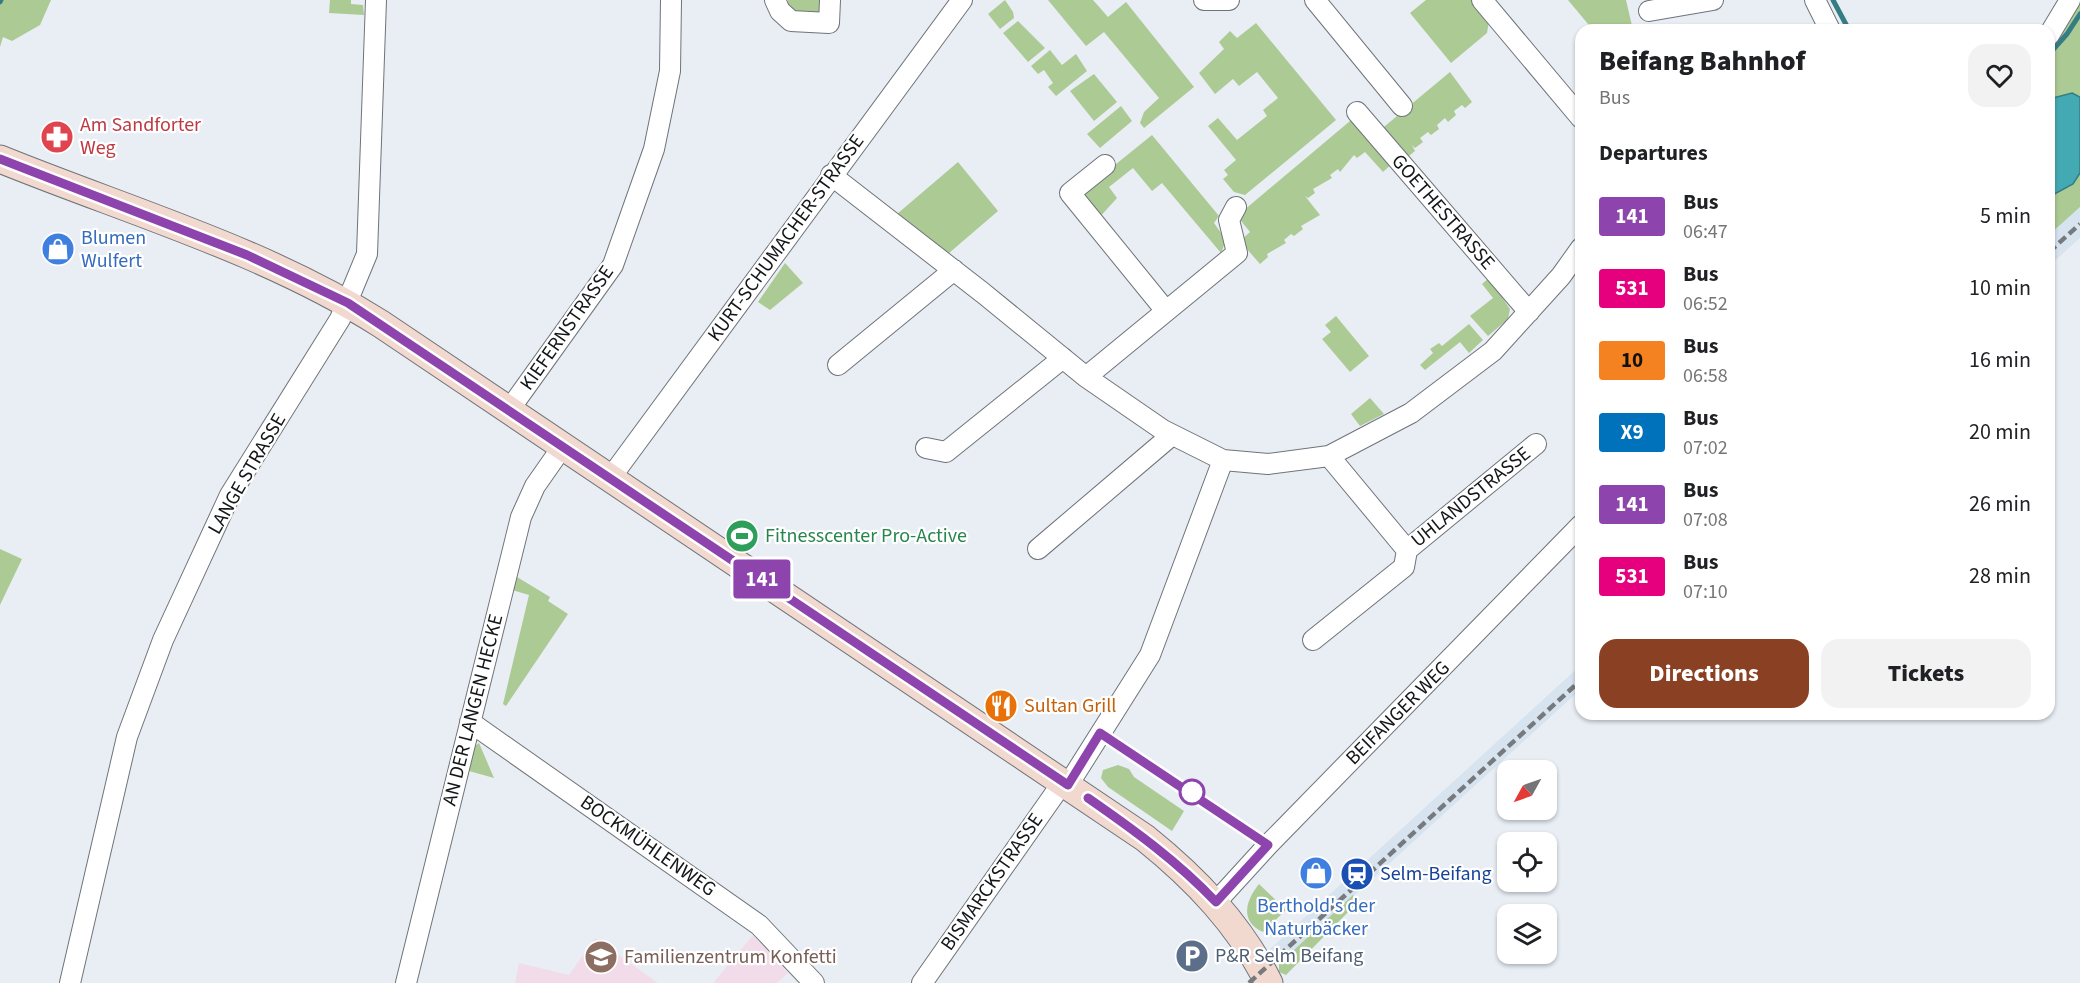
<!DOCTYPE html>
<meta charset="utf-8">
<style>
:root{--surface:#fff;--page:#f2f2f2;--text:#202124;--muted:#757577;--accent:#894023}
body{margin:0;font-family:"Source Sans 3",sans-serif;background:var(--page);color:var(--text);height:100vh;display:flex;flex-direction:column;font-size:22px;white-space:nowrap}
*{box-sizing:border-box;margin:0}
p{font-size:20px;color:var(--muted)}
.icon{flex:none;width:33px;height:33px;fill:none;stroke:currentColor;stroke-width:2;stroke-linecap:round;stroke-linejoin:round}
.map{position:relative;flex:1;overflow:hidden}
.side{position:absolute;left:1575px;top:24px;width:480px;height:696px;display:flex;flex-direction:column;background:var(--surface);border-radius:18px;box-shadow:0 2px 4px #0004}
.side>*{flex:none}
.badge{padding:0 12px;border-radius:4px;font-size:21px;line-height:39px}
.needle{width:39px;rotate:230deg}
.controls{position:absolute;left:1497px;top:760px;display:grid;gap:12px}
.controls a{display:grid;place-items:center;width:60px;height:60px;border-radius:12px;background:var(--surface);box-shadow:0 2px 4px #0004;font-size:30px}
.map>.badge{position:absolute;translate:-50% -50%;box-shadow:0 0 0 3px #fff}
h2{padding:0 24px;font-size:22px;line-height:54px}
.round{display:grid;place-items:center;flex:none;width:63px;height:63px;border-radius:18px;background:var(--page)}
.overview{display:flex;align-items:center;justify-content:space-between;height:102px;padding:0 24px}
h1{font-size:28px;font-weight:800;line-height:45px}
.action{display:flex;gap:12px;margin-top:auto;padding:12px 24px}
.action a{flex:1;height:69px;border-radius:18px;background:var(--accent);color:#fff;font-size:24px;font-weight:800;line-height:69px;text-align:center}
.action a+a{background:var(--page);color:var(--text)}
ul{padding:0;list-style:none}
li{display:flex;align-items:center;gap:18px;height:72px;padding:0 24px}
li div{flex:1}
li b{display:block;font-size:22px}
li em{font-style:normal}
li .badge{min-width:66px;font-weight:700;text-align:center}
.map>svg:first-child{display:block}
.built{fill:#d7e3ef}
.education{fill:#f3dce9}
.green{fill:#acca94}
.water{fill:#43a9b3;stroke:#357d84;stroke-width:1.5}
.lines{fill:none;stroke-linecap:round;stroke-linejoin:round}
.stream{stroke:#357d84;stroke-width:5}
.street-casing{stroke:#6f7479;stroke-width:22}
.secondary-casing{stroke:#6f7479;stroke-width:29}
.street{stroke:#fff;stroke-width:20}
.secondary{stroke:#f1d9cf;stroke-width:27}
.rail{stroke:#767a7e;stroke-width:4.5;stroke-dasharray:9 4.5;stroke-linecap:butt}
.line-casing{stroke:#fff;stroke-width:14}
.line{stroke:#8e44ad;stroke-width:9}
.stop-dot{fill:#fff;stroke:#8e44ad;stroke-width:3}
.labels{text-anchor:middle;dominant-baseline:central;stroke-width:4.5;stroke-linejoin:round;paint-order:stroke}
.health-label{font-size:20px;fill:#be3a42;stroke:#fff;text-anchor:start}
.street-label{font-size:20px;fill:#131517;stroke:#fff}
.shop-label{font-size:20px;fill:#366cbe;stroke:#fff;text-anchor:start}
.leisure-label{font-size:20px;fill:#27864d;stroke:#fff;text-anchor:start}
.food-label{font-size:20px;fill:#c56008;stroke:#fff;text-anchor:start}
.transit-label{font-size:20px;fill:#164399;stroke:#fff;text-anchor:start}
.service-label{font-size:20px;fill:#4e5e75;stroke:#fff;text-anchor:start}
.education-label{font-size:20px;fill:#785e54;stroke:#fff;text-anchor:start}
</style>
<div class="map">
<svg width="2080" height="983" viewBox="0 0 2080 983">
<rect width="100%" height="100%" fill="#e8eef4"/>
<!-- built -->
<path class="built" d="M2080,207V238L2049,266V235Z
M1581,665V689L1279,964L1269,950Z"/>
<!-- education -->
<path class="education" d="M753,935L788,973L777,983H713Z
M595,938L658,983H515L519,963L569,975Z"/>
<!-- green -->
<path class="green" d="M0,0H51L40,25L12,41L3,37L0,47Z
M330,0H351V4L363,5L364,15L329,13Z
M788,0H824L823,18L797,17L787,7Z
M1005,0L1013,12L1014,18L1000,29L988,14Z
M1048,0H1093L1108,17L1126,2L1194,87L1144,128L1140,123L1144,112L1159,98L1104,32L1086,46Z
M1426,0H1472L1489,21L1487,33L1451,63L1410,13Z
M1568,0H1626L1633,30H1593Z
M2080,0V207L2049,235V47L2070,20Z
M1018,21L1045,48L1028,62L1003,33Z
M1256,23L1336,120L1245,195L1234,192L1223,179L1228,175L1224,170L1236,160L1208,126L1218,118L1237,140L1267,116L1263,110L1278,98L1257,72L1239,86L1233,79L1215,94L1199,73L1224,49L1219,42L1230,31L1237,38Z
M1050,50L1062,65L1076,54L1087,71L1056,96L1048,87L1053,83L1044,70L1038,74L1031,66Z
M1450,72L1472,102L1465,108L1462,105L1454,111L1456,115L1448,122L1445,118L1437,125L1439,129L1431,135L1428,132L1420,138L1423,142L1415,148L1412,145L1415,151L1404,160L1379,131Z
M1094,74L1117,102L1094,121L1070,91Z
M1121,106L1132,121L1100,148L1087,134Z
M1356,116L1394,162L1383,172L1365,152L1357,158L1354,155L1340,172L1338,169L1330,175L1332,178L1313,189L1315,193L1308,198L1305,196L1320,215L1301,226L1303,229L1294,236L1291,234L1284,240L1286,243L1267,254L1268,257L1260,264L1240,241L1250,232L1237,216Z
M1152,135L1219,216L1214,223L1226,240L1221,253L1162,183L1152,191L1133,168L1109,187L1117,198L1098,219L1079,194Z
M958,162L998,211L941,260L890,220Z
M785,263L803,283L770,310L758,302Z
M1489,278L1510,309L1508,319L1488,336L1470,316L1493,298L1482,284Z
M1336,316L1369,356L1350,372L1322,339L1331,332L1325,325Z
M1469,324L1483,340L1469,353L1460,342L1425,370L1420,365L1433,353L1430,349L1439,343L1442,346Z
M1370,398L1384,414L1360,426L1351,414Z
M0,549L22,559L0,605Z
M517,577L550,597L548,601L568,614L506,706L503,704L529,595L512,590Z
M479,743L494,778L469,771L475,746Z
M1118,765L1129,769L1134,777L1184,811L1172,831L1108,787L1101,778L1103,770Z
M1259,884L1286,910L1263,932C1239,921 1246,900 1259,884Z
M1353,895L1358,902L1286,975L1279,972V964Z"/>
<!-- water -->
<path class="water" d="M2072,93L2080,97V173L2073,184L2049,197V99Z"/>
<g class="lines">
<!-- stream -->
<path class="stream" d="M1833,0L1849,30
M0,2L1,0
M2049,54L2067,34L2080,14"/>
<!-- street casing -->
<g class="street-casing">
<path id="street" d="M775,0L780,11L791,21L829,23L830,0
M1204,0H1229
M1315,0L1402,106
M1482,0L1581,118
M1815,0L1830,30
M1649,11L1713,0
M2049,35L2070,0
M1357,112L1529,312
M1105,165L1070,193L1166,311
M831,175L983,293L1086,377L1163,430L1223,460L1268,464L1329,456L1411,413L1493,351L1561,276L1581,248
M838,365L954,270
M1086,377L1237,253L1229,220L1236,207
M509,410L613,265L654,149L670,71L671,0
M926,448L946,452L1063,358
M1329,456L1407,550
M611,477L962,0
M1038,549L1172,435
M1313,640L1404,567L1407,550L1536,444
M470,722L759,925L814,983
M1068,785L1150,655L1223,460
M1216,902L1268,845L1581,525
M70,983L127,737L163,640L230,495L340,319L367,254L376,0
M406,983L521,517L535,486L563,446
M922,983L1063,782"/>
</g>
<!-- secondary casing -->
<g class="secondary-casing">
<path id="secondary" d="M0,159C128,211 264,250 381,324L1145,838C1196,879 1239,924 1269,983"/>
</g>
<!-- street -->
<use href="#street" class="street"/>
<!-- secondary -->
<use href="#secondary" class="secondary"/>
<!-- rail -->
<path class="rail" d="M2049,252L2080,224
M1249,983L1581,680"/>
</g>
<g class="lines">
<!-- line casing -->
<g class="line-casing">
<path id="line" d="M0,159L247,255L348,303L1068,785L1100,733L1268,845L1216,902C1177,861 1134,830 1088,798"/>
</g>
<!-- line -->
<use href="#line" class="line"/>
</g>
<!-- icons -->
<defs>
<g id="pharmacy-disc" transform="scale(1.725)"><circle r="9.5" fill="#e0444e" stroke="#fff"/><path d="M-2-6h4v4h4v4h-4v4h-4v-4h-4v-4h4Z" fill="#fff"/></g>
<g id="shop-disc" transform="scale(1.725)"><circle r="9.5" fill="#3f7fe0" stroke="#fff"/><path d="M-5-2.5h2.3a2.7 3.5 0 0 1 5.4 0H5L5.5 6h-11ZM-1.5-2.5h3a1.5 2.3 0 0 0-3 0Z" fill="#fff"/></g>
<g id="stadium-disc" transform="scale(1.725)"><circle r="9.5" fill="#2e9e5b" stroke="#fff"/><path d="M0-5a6.5 5 0 1 0 0 10a6.5 5 0 1 0 0-10ZM-3.5-1.8h7v3.6h-7Z" fill="#fff"/></g>
<g id="restaurant-disc" transform="scale(1.725)"><circle r="9.5" fill="#e8710a" stroke="#fff"/><path d="M-5-6h1v4h1v-4h1v4h1v-4h1v5L-1.5 .5V6h-2V.5L-5-1ZM5-6V6H3V1.5H1.5Q1.5-4 5-6Z" fill="#fff"/></g>
<g id="station-disc" transform="scale(1.725)"><circle r="9.5" fill="#1a4fb4" stroke="#fff"/><path d="M-3-6H3Q5-6 5-4V2Q5 4 3 4L4.5 6H3L1.5 4h-3L-3 6H-4.5L-3 4Q-5 4-5 2V-4Q-5-6-3-6ZM-3.5-4v3h7v-3ZM-3.5 1v1.5H-2V1ZM2 1v1.5H3.5V1Z" fill="#fff"/></g>
<g id="parking-disc" transform="scale(1.725)"><circle r="9.5" fill="#5c6f8a" stroke="#fff"/><path d="M-3.5-5.5H1a3.5 3.5 0 0 1 0 7H-1V5.5H-3.5ZM-1-3.4V-.6H.8a1.4 1.4 0 0 0 0-2.8Z" fill="#fff"/></g>
<g id="school-disc" transform="scale(1.725)"><circle r="9.5" fill="#8d6e63" stroke="#fff"/><path d="M0-5L7-2L0 1L-7-2ZM-4 1L0 2.5L4 1V4Q0 6-4 4Z" fill="#fff"/></g>
</defs>
<g fill-rule="evenodd">
<use href="#pharmacy-disc" x="57" y="137"/>
<use href="#shop-disc" x="58" y="249"/>
<use href="#stadium-disc" x="742" y="536"/>
<use href="#restaurant-disc" x="1001" y="706"/>
<use href="#shop-disc" x="1316" y="873"/>
<use href="#station-disc" x="1357" y="874"/>
<use href="#parking-disc" x="1192" y="956"/>
<use href="#school-disc" x="601" y="957"/>
</g>
<!-- markers -->
<circle class="stop-dot" cx="1192" cy="792" r="12"/>
<g class="labels">
<!-- health labels -->
<g class="health-label">
<text x="80" y="125">Am Sandforter<tspan x="80" dy="23">Weg</tspan></text>
</g>
<!-- street labels -->
<g class="street-label">
<text transform="translate(1443 212) rotate(49)">GOETHESTRASSE</text>
<text transform="translate(786 238) rotate(-54)">KURT-SCHUMACHER-STRASSE</text>
<text transform="translate(567 328) rotate(-55)">KIEFERNSTRASSE</text>
<text transform="translate(247 474) rotate(-60)">LANGE STRASSE</text>
<text transform="translate(1471 497) rotate(-39)">UHLANDSTRASSE</text>
<text transform="translate(473 710) rotate(-76)">AN DER LANGEN HECKE</text>
<text transform="translate(1398 713) rotate(-45)">BEIFANGER WEG</text>
<text transform="translate(648 846) rotate(35)">BOCKMÜHLENWEG</text>
<text transform="translate(992 882) rotate(-55)">BISMARCKSTRASSE</text>
</g>
<!-- shop labels -->
<g class="shop-label">
<text x="81" y="238">Blumen<tspan x="81" dy="23">Wulfert</tspan></text>
<text x="1316" y="906" text-anchor="middle">Berthold's der<tspan x="1316" dy="23">Naturbäcker</tspan></text>
</g>
<!-- leisure labels -->
<g class="leisure-label">
<text x="765" y="536">Fitnesscenter Pro-Active</text>
</g>
<!-- food labels -->
<g class="food-label">
<text x="1024" y="706">Sultan Grill</text>
</g>
<!-- transit labels -->
<g class="transit-label">
<text x="1380" y="874">Selm-Beifang</text>
</g>
<!-- service labels -->
<g class="service-label">
<text x="1215" y="956">P&amp;R Selm Beifang</text>
</g>
<!-- education labels -->
<g class="education-label">
<text x="624" y="957">Familienzentrum Konfetti</text>
</g>
</g>
</svg>
<div class="controls">
<a><svg class="needle" viewBox="-14 -14 28 28"><path d="M0-13l5 13h-10z" fill="#e53935"/><path d="M0 13l5-13h-10z" fill="#757577"/></svg></a>
<a><svg class="icon" aria-label="locate" viewBox="0 0 24 24"><circle cx="12" cy="12" r="6"/><path d="M12 2v4M12 18v4M2 12h4M18 12h4"/></svg></a>
<a><svg class="icon" aria-label="layers" viewBox="0 0 24 24"><path d="M12 4l9 5-9 5-9-5zM3 14l9 5 9-5"/></svg></a>
</div>
<b class="badge" style="left:762px;top:579px;background:#8e44ad;color:#fff">141</b>
<section class="side">
<div class="overview"><div><h1>Beifang Bahnhof</h1><p>Bus</p></div><a class="round"><svg class="icon" aria-label="heart" viewBox="0 0 24 24"><path d="M12 20l-8-8c-3-5 5-10 8-4 3-6 11-1 8 4z"/></svg></a></div>
<h2>Departures</h2>
<ul>
<li><span class="badge" style="background:#8e44ad;color:#fff">141</span><div><b>Bus</b><p>06:47</p></div><em>5 min</em></li>
<li><span class="badge" style="background:#e6007e;color:#fff">531</span><div><b>Bus</b><p>06:52</p></div><em>10 min</em></li>
<li><span class="badge" style="background:#f58220;color:#111">10</span><div><b>Bus</b><p>06:58</p></div><em>16 min</em></li>
<li><span class="badge" style="background:#0072bc;color:#fff">X9</span><div><b>Bus</b><p>07:02</p></div><em>20 min</em></li>
<li><span class="badge" style="background:#8e44ad;color:#fff">141</span><div><b>Bus</b><p>07:08</p></div><em>26 min</em></li>
<li><span class="badge" style="background:#e6007e;color:#fff">531</span><div><b>Bus</b><p>07:10</p></div><em>28 min</em></li>
</ul>
<div class="action"><a>Directions</a><a>Tickets</a></div>
</section>
</div>
